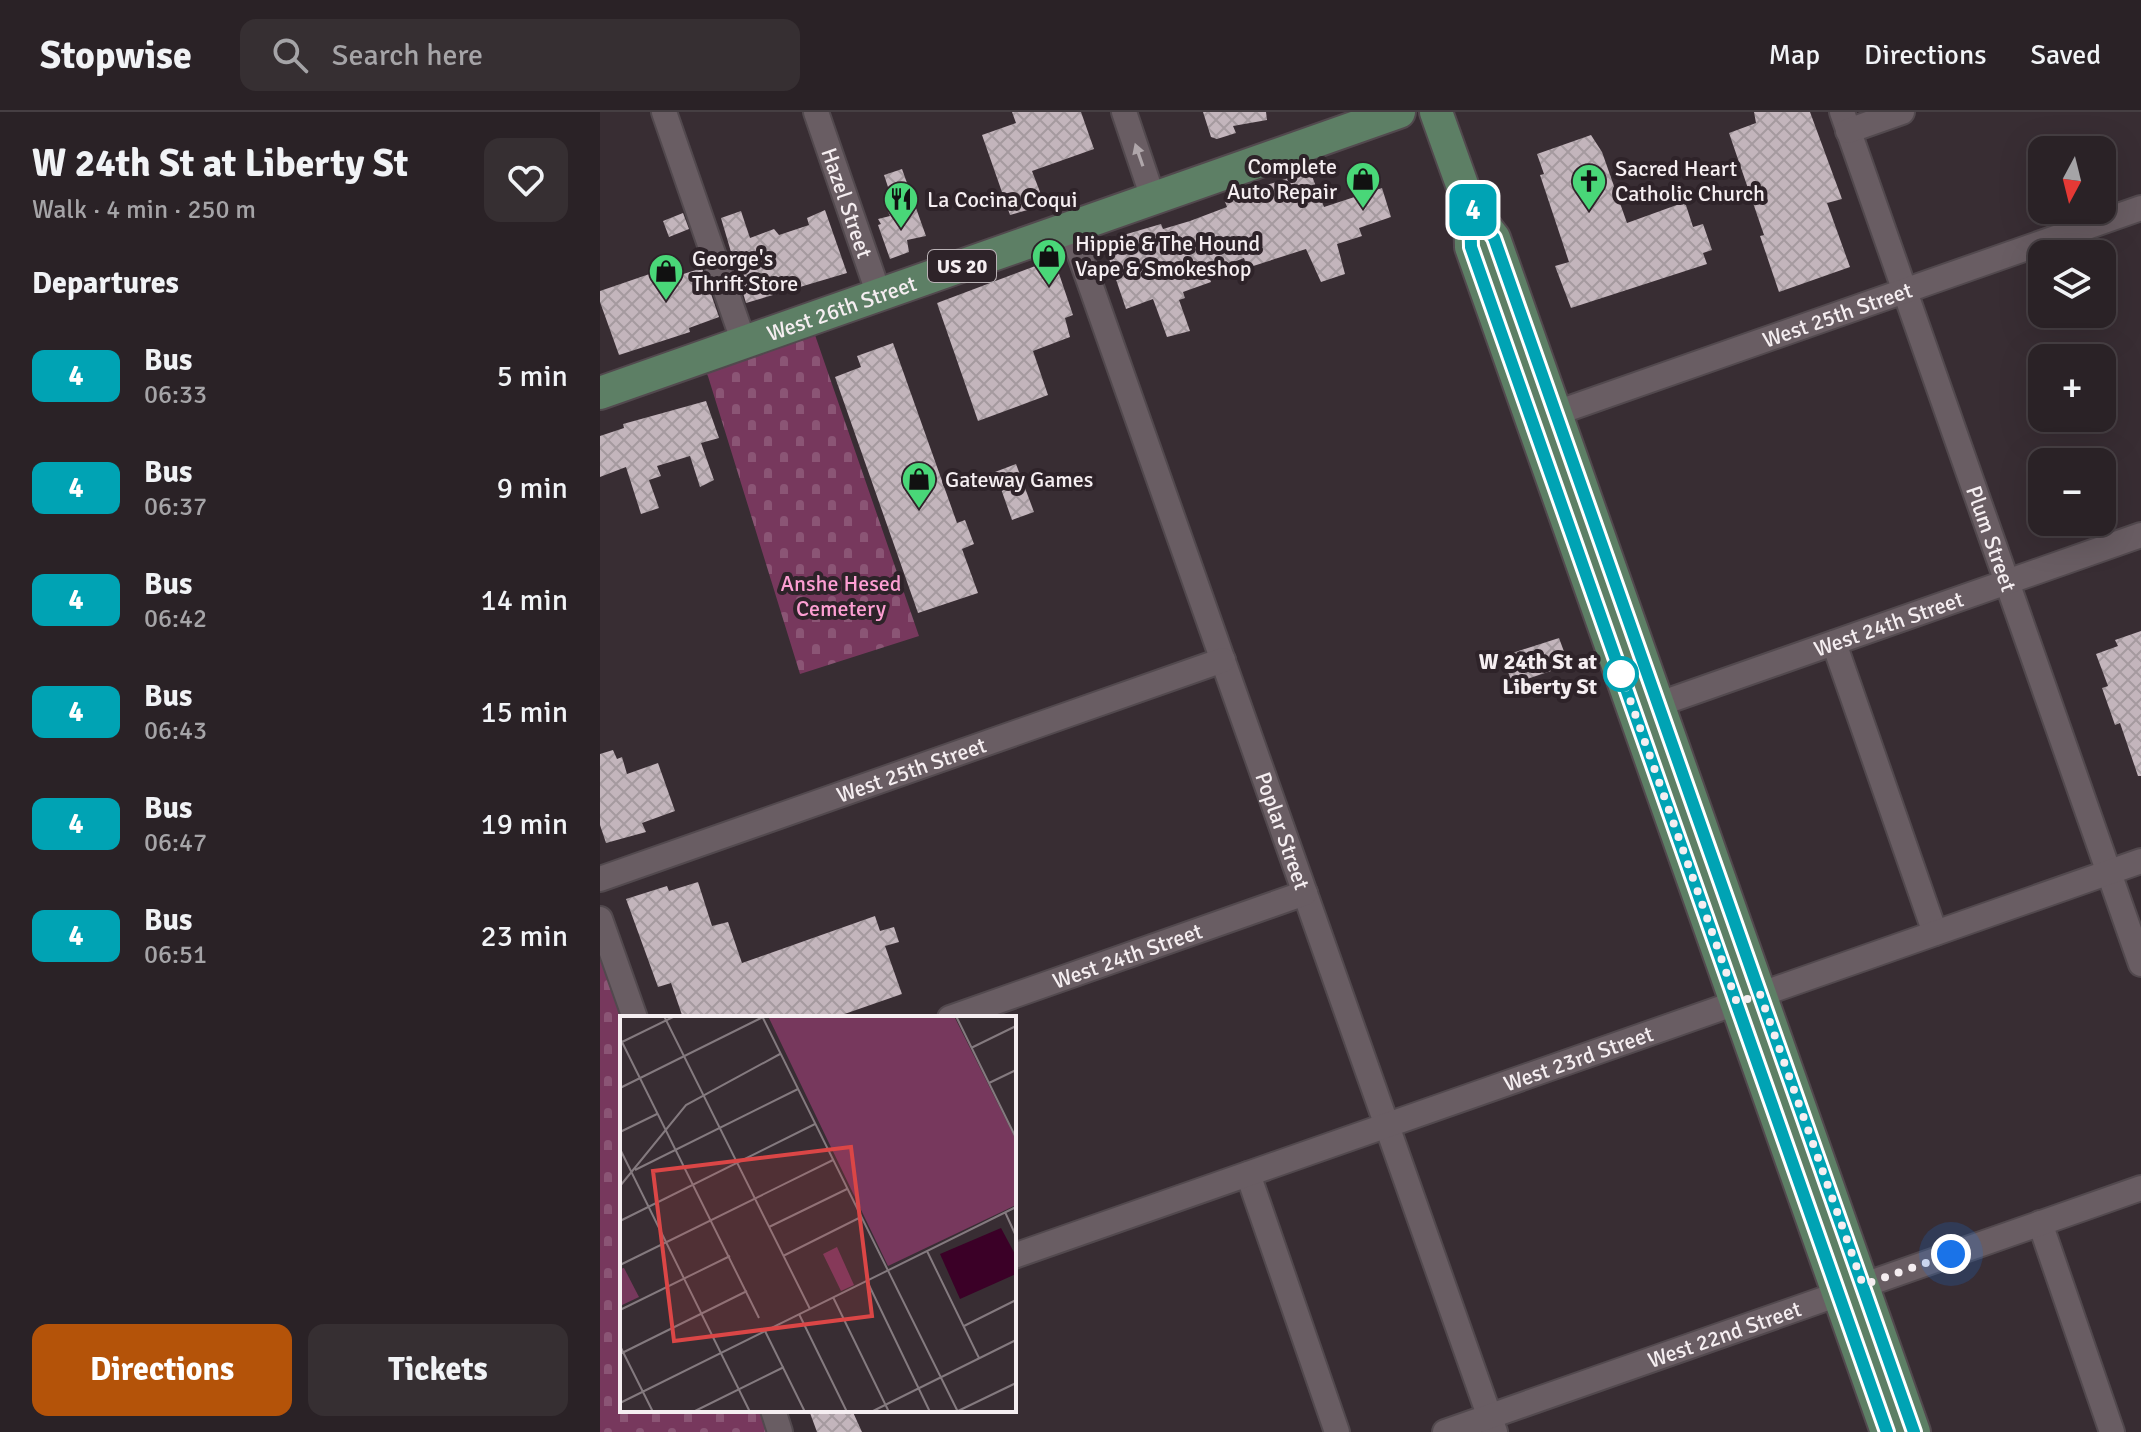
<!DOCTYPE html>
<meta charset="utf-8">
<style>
:root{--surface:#2a2226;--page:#362f32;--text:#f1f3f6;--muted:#a5a4a7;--line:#463f43;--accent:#b45309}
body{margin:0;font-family:Signika,sans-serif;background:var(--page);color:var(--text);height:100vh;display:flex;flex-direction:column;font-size:30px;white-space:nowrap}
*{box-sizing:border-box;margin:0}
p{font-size:26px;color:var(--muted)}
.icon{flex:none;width:44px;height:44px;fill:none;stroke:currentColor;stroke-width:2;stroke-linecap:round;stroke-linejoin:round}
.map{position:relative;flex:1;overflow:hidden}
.details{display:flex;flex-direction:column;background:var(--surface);width:600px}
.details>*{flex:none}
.badge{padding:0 16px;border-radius:12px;font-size:28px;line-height:52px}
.needle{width:52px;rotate:187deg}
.controls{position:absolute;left:1428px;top:24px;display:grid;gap:16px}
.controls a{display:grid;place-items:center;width:88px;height:88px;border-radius:16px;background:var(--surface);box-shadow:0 8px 32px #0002,0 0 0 2px var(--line);font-size:40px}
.you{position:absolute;width:40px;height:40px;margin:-20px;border:6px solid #fff;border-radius:50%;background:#1a73e8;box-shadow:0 0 0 12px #1a73e833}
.map>.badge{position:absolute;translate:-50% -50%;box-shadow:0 0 0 4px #fff}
h2{padding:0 32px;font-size:30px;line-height:72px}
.round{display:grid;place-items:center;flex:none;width:84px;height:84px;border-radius:16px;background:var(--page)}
.overview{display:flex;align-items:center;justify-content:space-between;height:136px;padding:0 32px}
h1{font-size:38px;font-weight:800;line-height:60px}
.primary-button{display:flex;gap:16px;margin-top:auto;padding:16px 32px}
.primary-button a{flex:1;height:92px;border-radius:16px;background:var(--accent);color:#fff;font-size:32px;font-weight:800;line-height:92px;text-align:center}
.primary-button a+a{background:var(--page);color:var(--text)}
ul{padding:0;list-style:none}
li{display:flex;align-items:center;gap:24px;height:112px;padding:0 32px}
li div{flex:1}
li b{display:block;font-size:30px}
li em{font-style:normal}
li .badge{min-width:88px;font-weight:700;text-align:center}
header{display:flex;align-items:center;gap:48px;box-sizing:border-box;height:112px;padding:0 40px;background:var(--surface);border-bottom:2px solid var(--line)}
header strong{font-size:38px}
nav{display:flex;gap:44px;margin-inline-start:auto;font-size:28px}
.search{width:560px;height:72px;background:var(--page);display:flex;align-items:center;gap:20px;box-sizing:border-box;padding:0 28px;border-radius:16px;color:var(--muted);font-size:30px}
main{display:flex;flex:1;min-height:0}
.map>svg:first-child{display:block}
.cemetery{fill:url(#cemetery-stones)}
.building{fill:url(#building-cross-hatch)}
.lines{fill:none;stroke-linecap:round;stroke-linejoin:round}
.minor-casing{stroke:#52494e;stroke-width:28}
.major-casing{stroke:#52494e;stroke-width:36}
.minor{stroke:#695d63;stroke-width:24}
.major{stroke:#5d7f65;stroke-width:32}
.oneway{fill:#afa6aa}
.line-casing{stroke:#fff;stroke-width:18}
.line{stroke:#00a3b4;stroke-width:12}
.walk{stroke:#f5eef1;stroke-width:8;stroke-dasharray:0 14.4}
.stop-dot{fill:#fff;stroke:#00a3b4;stroke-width:4}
.labels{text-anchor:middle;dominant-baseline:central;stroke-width:8;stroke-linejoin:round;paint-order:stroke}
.shield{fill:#2e2329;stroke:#b9b1b5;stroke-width:2}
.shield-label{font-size:20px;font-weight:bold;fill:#f5eef1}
.poi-label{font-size:22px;fill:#f5eef1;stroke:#2e2329;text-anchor:start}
.street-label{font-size:22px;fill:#f5eef1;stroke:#2e2329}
.park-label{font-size:22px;fill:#fd9fd3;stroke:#2e2329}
.stop-label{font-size:22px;font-weight:bold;fill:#f5eef1;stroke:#2e2329;text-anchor:end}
.inset-road{fill:none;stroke:#847a7f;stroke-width:2}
.view{fill:#db4646;fill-opacity:0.15;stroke:#db4646;stroke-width:4}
.inset-edge{fill:none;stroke:#f5eef1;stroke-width:4}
</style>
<header>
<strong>Stopwise</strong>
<div class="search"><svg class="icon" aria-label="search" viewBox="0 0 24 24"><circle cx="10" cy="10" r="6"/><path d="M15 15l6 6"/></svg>Search here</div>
<nav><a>Map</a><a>Directions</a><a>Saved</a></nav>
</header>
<main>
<section class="details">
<div class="overview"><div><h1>W 24th St at Liberty St</h1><p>Walk · 4 min · 250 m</p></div><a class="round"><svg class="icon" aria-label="heart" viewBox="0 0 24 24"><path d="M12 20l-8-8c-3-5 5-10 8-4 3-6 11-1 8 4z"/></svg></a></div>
<h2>Departures</h2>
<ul>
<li><span class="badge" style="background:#00a3b4;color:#fff">4</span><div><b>Bus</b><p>06:33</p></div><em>5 min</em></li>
<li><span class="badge" style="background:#00a3b4;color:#fff">4</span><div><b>Bus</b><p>06:37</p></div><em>9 min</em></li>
<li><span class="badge" style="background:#00a3b4;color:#fff">4</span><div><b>Bus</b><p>06:42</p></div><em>14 min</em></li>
<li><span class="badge" style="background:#00a3b4;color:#fff">4</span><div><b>Bus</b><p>06:43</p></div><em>15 min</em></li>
<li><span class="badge" style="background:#00a3b4;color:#fff">4</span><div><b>Bus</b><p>06:47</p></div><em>19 min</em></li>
<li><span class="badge" style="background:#00a3b4;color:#fff">4</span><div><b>Bus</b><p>06:51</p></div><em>23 min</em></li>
</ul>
<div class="primary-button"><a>Directions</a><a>Tickets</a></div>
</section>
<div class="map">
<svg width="1541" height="1320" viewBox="0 0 1541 1320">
<defs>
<pattern id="cemetery-stones" width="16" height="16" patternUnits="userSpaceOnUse" patternTransform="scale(2)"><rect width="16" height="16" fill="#77385d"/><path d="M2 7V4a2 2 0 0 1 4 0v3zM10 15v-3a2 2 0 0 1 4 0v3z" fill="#8b5575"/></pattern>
<pattern id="building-cross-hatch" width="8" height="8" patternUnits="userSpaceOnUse" patternTransform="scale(2)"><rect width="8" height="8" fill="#c3b5bc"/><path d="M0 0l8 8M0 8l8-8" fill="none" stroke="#a59a9f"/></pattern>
</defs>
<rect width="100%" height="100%" fill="#382d33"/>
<!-- cemetery -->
<path class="cemetery" d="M215,223L319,524L200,562L107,261Z
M0,843L22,909V1298H160L168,1320H0Z"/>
<!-- building -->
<path class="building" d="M412,0H481L494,37L432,59L445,93L410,103L382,23L416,11Z
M603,0H666L667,8L633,14L636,21L617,27L611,25Z
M1154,0H1210L1242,87L1227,91L1250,155L1179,180L1160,124L1164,123L1129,21L1156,11Z
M991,23L1002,40L1027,111L1085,90L1093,115L1103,112L1112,138L1103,141L1107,152L971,196L955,154L969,150L940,63L944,62L937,42Z
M302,57L326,124L307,128L309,140L290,147L278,113L281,112L278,107L290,104L285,93L292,87L284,63Z
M710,59L724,95L782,76L791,105L759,116L762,124L737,132L745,162L721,170L706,137L647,156L644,146L607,160L611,170L583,180L585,186L579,188L590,219L567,225L553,187L526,197L503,129L561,112L563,117L590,109L627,95L624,87Z
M225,98L247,161L146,191L121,106L141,99L150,126L174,117L179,123L209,113L207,106Z
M83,101L89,117L69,125L63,109Z
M454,147L473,203L465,206L470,225L433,239L448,283L378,309L337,191Z
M67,156L71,166L102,156L119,205L89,216L90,220L19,243L0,190V179Z
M293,231L357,411L365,408L374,432L362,437L378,481L318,501L235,265L261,255L257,244Z
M106,289L119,326L101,331L114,368L100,375L90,344L57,354L61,364L49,368L59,396L41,402L26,355L0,365V324L24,316L23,312Z
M416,352L434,400L412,408L395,360Z
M1541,519V664H1538L1520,611L1515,613L1502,576L1508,574L1496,542L1518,534L1515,528Z
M959,526L969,553L912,572L903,544Z
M13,638L17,647L22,645L27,662L58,651L75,699L42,711L46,720L6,731L0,713V642Z
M98,770L112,814L128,810L142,851L275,804L280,819L294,815L299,830L285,834L302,882L233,906H83L71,871L58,875L26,787L67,774L69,779Z
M220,1298H252L262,1320H217L210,1301Z"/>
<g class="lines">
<!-- minor casing -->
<g class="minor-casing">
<g id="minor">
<path d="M64,0L144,231"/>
<path id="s1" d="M216,0L279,183"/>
<path d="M524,0L553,86"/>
<path id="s2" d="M1242,0L1541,852"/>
<path d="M1248,19L1302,0"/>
<path id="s3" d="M470,115L895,1320"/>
<path id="s4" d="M939,307L1541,96"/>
<path d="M1234,531L1335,821"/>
<path id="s5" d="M1045,597L1541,423"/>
<path id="s6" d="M0,767L623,548"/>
<path d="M0,807L35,906"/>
<path id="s7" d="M350,906L705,781"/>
<path d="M648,1062L737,1320"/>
<path d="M1440,1111L1512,1320"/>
<path id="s8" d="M414,1144L1541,749"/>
<path d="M173,1298L180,1320"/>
<path id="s9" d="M845,1320L1541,1076"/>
</g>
</g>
<!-- major casing -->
<g class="major-casing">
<g id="major">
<path d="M836,0L870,95L894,126L1314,1320"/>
<path d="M870,95L871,135L1287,1320"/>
<path id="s10" d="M0,281L799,0"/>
</g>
</g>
<!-- minor -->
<use href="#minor" class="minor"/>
<!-- major -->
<use href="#major" class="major"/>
</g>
<!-- one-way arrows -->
<defs><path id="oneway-solid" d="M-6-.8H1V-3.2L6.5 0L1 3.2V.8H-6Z" transform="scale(2)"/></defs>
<use class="oneway" href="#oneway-solid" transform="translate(539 43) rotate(-109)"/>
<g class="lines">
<!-- line casing -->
<g class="line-casing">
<path id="line" d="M1287,1320L871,135L870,95L894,126L1314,1320"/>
</g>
<!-- line -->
<use href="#line" class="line"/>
<!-- walk -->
<path class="walk" d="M1021,562L1137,891L1160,882L1263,1173L1351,1142"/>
</g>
<!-- icons -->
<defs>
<g id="shop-pin" transform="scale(1.8)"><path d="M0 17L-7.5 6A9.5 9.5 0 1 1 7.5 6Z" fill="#49d778" stroke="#2e2329"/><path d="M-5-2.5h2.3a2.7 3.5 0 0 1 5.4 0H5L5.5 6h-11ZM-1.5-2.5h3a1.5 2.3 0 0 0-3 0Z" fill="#111"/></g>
<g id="church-pin" transform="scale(1.8)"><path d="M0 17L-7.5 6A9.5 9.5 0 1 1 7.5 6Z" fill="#49d778" stroke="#2e2329"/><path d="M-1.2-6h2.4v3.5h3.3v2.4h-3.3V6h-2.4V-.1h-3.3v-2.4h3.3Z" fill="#111"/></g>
<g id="restaurant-pin" transform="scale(1.8)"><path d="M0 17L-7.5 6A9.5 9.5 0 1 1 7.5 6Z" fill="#49d778" stroke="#2e2329"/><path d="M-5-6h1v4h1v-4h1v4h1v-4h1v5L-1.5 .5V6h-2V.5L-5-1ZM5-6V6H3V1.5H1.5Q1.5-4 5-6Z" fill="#111"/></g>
</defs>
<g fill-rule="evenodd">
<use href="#shop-pin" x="763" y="67"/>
<use href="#church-pin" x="989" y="69"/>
<use href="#restaurant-pin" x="301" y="87"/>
<use href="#shop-pin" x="449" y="144"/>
<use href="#shop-pin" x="66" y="159"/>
<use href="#shop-pin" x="319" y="367"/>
</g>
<!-- markers -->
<circle class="stop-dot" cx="1021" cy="562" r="16"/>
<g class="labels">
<!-- shield labels -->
<rect class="shield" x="328" y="138" width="68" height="32" rx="6"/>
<g class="shield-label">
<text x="362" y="154">US 20</text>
</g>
<!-- poi labels -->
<g class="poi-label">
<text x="737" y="54" text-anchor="end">Complete<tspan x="737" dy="25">Auto Repair</tspan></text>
<text x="1015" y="56">Sacred Heart<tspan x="1015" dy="25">Catholic Church</tspan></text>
<text x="327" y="87">La Cocina Coqui</text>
<text x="475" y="131">Hippie &amp; The Hound<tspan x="475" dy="25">Vape &amp; Smokeshop</tspan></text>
<text x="92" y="146">George's<tspan x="92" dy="25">Thrift Store</tspan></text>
<text x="345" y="367">Gateway Games</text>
</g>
<!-- street labels -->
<g class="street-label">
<text stroke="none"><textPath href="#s1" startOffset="96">Hazel Street</textPath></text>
<text stroke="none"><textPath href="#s10" startOffset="256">West 26th Street</textPath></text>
<text stroke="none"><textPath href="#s4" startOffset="316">West 25th Street</textPath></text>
<text stroke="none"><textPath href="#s2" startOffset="452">Plum Street</textPath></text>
<text stroke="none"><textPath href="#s5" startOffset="258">West 24th Street</textPath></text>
<text stroke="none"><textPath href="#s6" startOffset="330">West 25th Street</textPath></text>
<text stroke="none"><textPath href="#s3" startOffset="640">Poplar Street</textPath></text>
<text stroke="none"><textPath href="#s7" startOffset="188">West 24th Street</textPath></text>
<text stroke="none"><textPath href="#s8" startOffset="598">West 23rd Street</textPath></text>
<text stroke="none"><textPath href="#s9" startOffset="296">West 22nd Street</textPath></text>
</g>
<!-- park labels -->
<g class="park-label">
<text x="241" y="471">Anshe Hesed<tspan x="241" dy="25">Cemetery</tspan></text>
</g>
<!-- stop labels -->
<g class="stop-label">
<text x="997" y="549">W 24th St at<tspan x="997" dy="25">Liberty St</tspan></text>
</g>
</g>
<!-- overview -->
<g transform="translate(20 904)">
<rect width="396" height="396" fill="#382d33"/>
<path d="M4,252L19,281L0,290V253Z" fill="#77385d"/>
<path d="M148,0H334L396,124V189L268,250ZM217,231L234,269L221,275L203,238Z" fill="#77385d"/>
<path d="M381,212L396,240V258L340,283L320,238Z" fill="#3b0027"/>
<path class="inset-road" d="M44,0L190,293M142,0L338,396M336,0L396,122M0,22L139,302M2,26L55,0M351,32L396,10M369,67L396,54M0,72L143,1M0,116L37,98M0,133L130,396M15,154L178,73M0,170L66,89L160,38M385,196L396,220M0,205L195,108M149,211L227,173M307,235L359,342M163,240L241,201M0,249L213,144M247,265L310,396M213,281L269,396M0,294L110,240M179,298L227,396M344,310L396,284M145,315L185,396M0,330L33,396M0,338L127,275M0,387L396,191M338,395L396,367M73,396L164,351M251,396L396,324"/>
<path class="view" d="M231,131L252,300L54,325L33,155Z"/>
<rect width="396" height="396" class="inset-edge"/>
</g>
</svg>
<div class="controls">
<a><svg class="needle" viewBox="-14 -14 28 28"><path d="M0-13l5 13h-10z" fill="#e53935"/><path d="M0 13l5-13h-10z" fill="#a5a4a7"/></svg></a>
<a><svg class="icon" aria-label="layers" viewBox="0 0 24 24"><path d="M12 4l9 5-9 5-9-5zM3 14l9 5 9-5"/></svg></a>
<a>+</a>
<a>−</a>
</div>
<div class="you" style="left:1351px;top:1142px"></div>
<b class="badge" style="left:873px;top:98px;background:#00a3b4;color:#fff">4</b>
</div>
</main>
